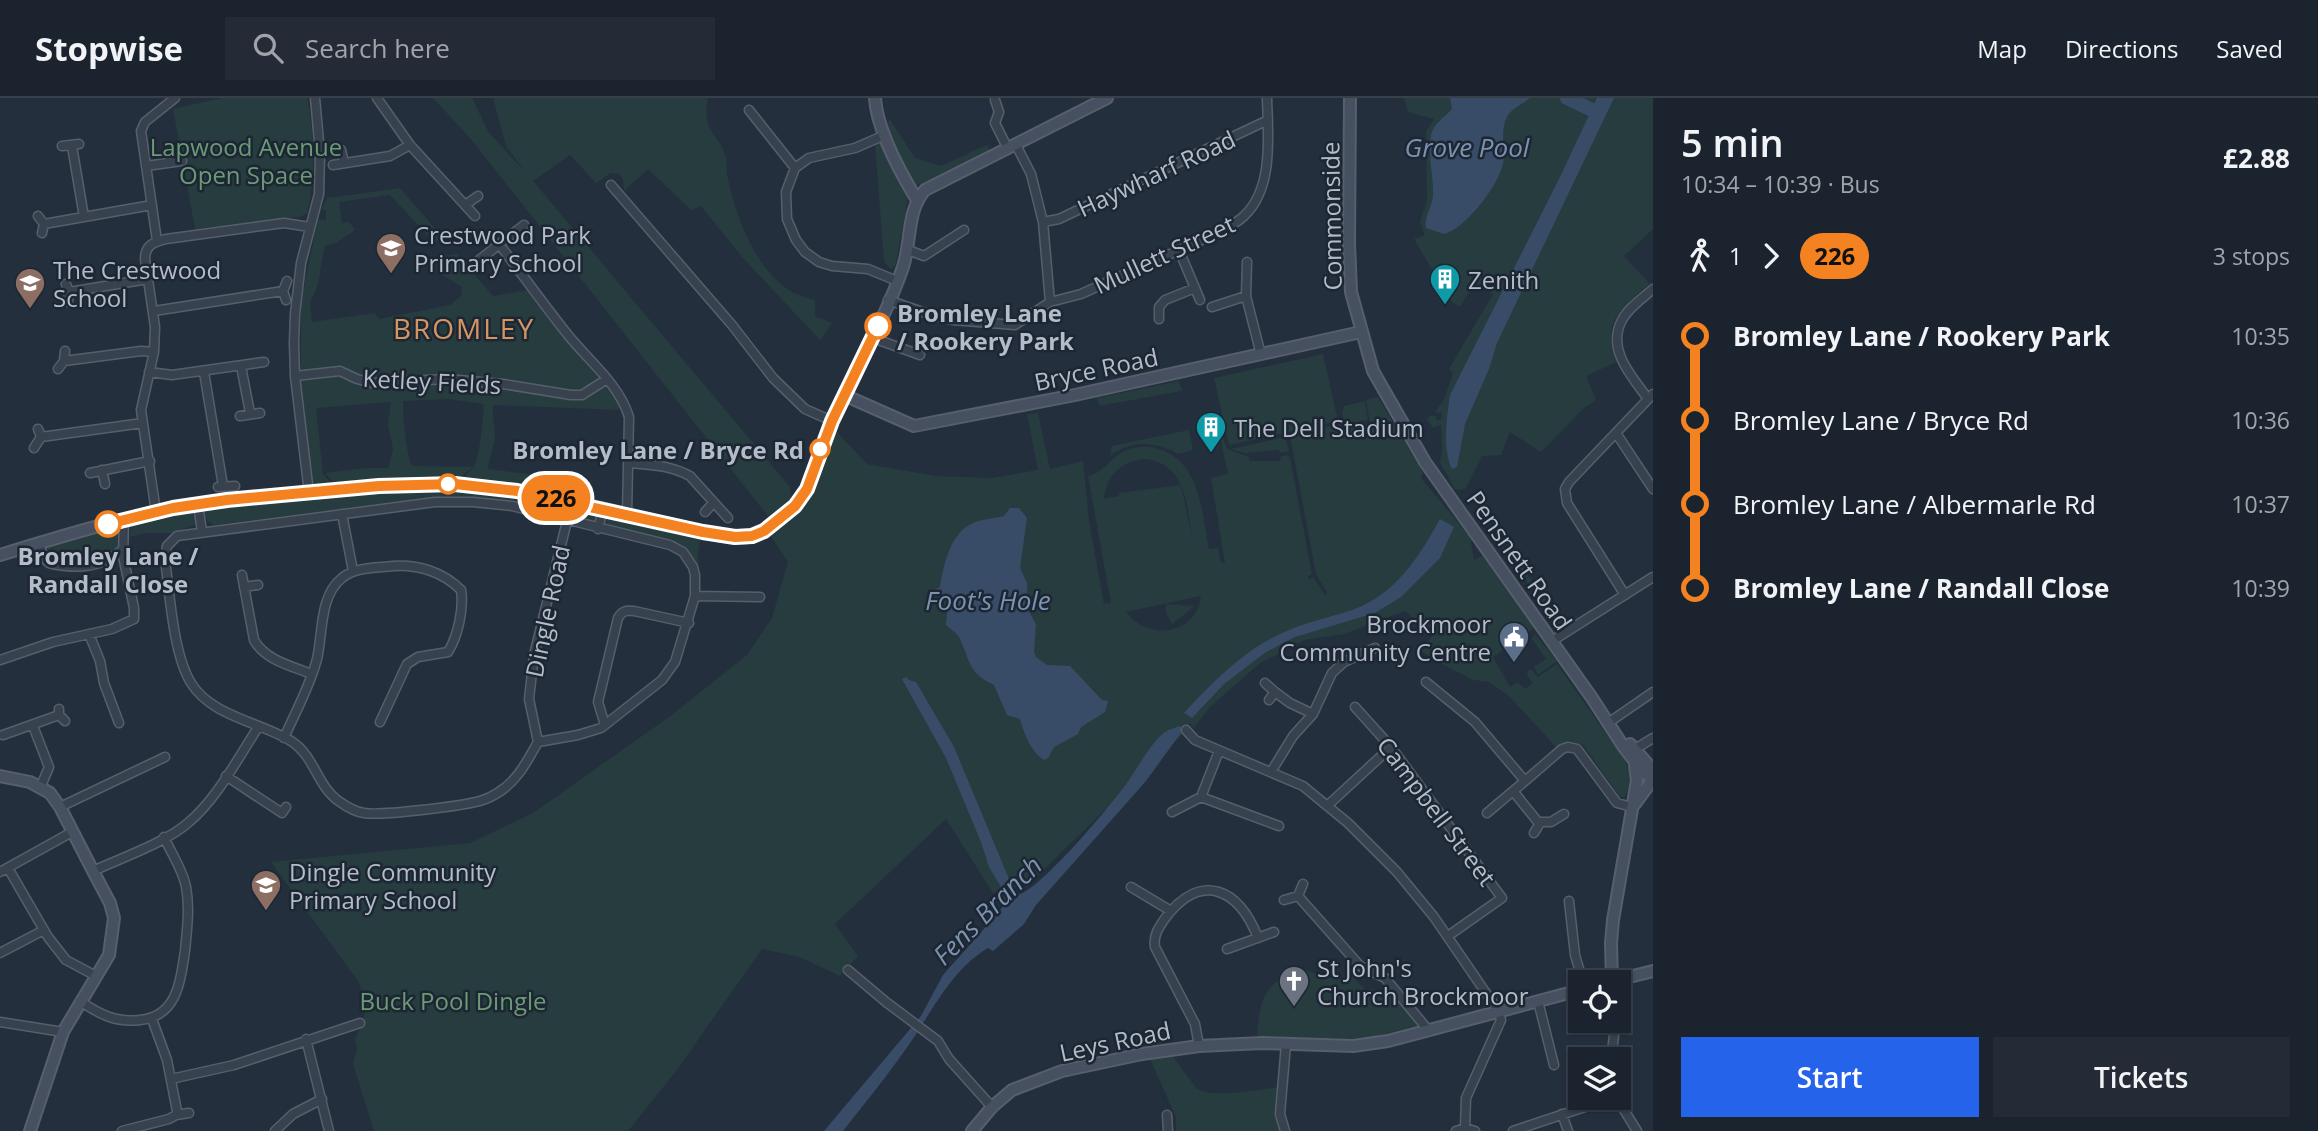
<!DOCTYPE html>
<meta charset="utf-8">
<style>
:root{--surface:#1b232e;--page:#242b36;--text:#f1f3f6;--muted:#a0a4aa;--line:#39404a;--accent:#2563eb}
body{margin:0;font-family:"Open Sans",sans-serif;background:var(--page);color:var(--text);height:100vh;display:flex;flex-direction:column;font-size:26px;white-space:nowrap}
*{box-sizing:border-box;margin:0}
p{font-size:23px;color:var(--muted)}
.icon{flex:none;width:38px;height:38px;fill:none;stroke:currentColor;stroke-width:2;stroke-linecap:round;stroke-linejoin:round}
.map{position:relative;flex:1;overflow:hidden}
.details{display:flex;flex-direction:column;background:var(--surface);width:665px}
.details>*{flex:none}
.badge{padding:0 14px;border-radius:23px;font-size:24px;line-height:46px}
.fabs{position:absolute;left:1568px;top:872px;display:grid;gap:14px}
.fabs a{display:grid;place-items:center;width:63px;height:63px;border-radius:0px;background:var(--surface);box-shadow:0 2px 5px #0004,0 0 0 2px var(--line);font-size:35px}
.map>.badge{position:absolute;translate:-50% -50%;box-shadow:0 0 0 4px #fff}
.legs{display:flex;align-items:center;gap:10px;height:77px;padding:0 28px;font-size:23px}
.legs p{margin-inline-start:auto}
.headline{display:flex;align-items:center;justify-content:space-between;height:119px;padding:0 28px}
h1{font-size:38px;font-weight:600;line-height:52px}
.cta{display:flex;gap:14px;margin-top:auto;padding:14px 28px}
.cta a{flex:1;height:80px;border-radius:0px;background:var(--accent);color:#fff;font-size:28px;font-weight:600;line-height:80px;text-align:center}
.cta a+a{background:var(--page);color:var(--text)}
ul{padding:0 28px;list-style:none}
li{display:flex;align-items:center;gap:24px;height:84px;font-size:26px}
li i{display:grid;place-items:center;width:10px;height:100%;margin:0 9px;background:currentColor}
li i::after{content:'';width:18px;height:18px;margin:-9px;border:5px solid;border-radius:50%;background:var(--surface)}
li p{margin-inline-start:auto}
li:first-child i{background:linear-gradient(#0000 50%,currentColor 0)}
li:last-child i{background:linear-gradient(currentColor 50%,#0000 0)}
header{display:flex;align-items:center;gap:42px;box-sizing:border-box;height:98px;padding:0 35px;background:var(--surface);border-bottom:2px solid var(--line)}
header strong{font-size:33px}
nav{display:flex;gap:38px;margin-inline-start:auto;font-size:24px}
.search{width:490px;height:63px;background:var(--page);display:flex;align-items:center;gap:18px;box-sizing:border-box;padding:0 24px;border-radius:0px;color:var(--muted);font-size:26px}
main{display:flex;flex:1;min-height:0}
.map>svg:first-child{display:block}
.green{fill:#263c3f;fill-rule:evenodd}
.water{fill:#394c67}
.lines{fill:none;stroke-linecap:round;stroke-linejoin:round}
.river{stroke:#394c67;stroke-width:14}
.street-casing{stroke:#565f6c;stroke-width:11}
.secondary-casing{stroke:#565f6c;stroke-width:14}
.street{stroke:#38414e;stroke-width:8}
.secondary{stroke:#465061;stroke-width:10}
.line-1-casing{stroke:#fff;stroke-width:16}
.line-1{stroke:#f58220;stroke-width:10}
.stop-1-dot{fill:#fff;stroke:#f58220;stroke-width:3.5}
.labels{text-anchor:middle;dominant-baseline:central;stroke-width:5;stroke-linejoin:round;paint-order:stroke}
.park-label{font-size:24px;fill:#6b9a76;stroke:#1d2633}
.street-label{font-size:24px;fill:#b4bcc9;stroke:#1d2633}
.poi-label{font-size:24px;fill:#b4bcc9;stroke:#1d2633;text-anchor:start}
.stop-label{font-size:24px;font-weight:bold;fill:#b4bcc9;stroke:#1d2633;text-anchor:start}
.water-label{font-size:26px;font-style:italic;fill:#7c92b1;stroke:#1d2633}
.quarter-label{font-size:28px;letter-spacing:2px;fill:#d59563;stroke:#1d2633}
</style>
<header>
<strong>Stopwise</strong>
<div class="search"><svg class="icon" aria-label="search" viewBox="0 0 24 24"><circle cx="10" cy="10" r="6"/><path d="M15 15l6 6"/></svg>Search here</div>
<nav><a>Map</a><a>Directions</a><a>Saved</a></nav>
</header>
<main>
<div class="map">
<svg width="1653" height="1033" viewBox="0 0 1653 1033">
<rect width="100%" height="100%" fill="#242f3e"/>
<!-- green -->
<path class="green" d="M222,0H307C315,38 316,77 307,115L300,119L195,131L173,11Z
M433,0H472L488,33L525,74L506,48L493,0H708C701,35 719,34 726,59C727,65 726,70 727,76C735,116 755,174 794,195C800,198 808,200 815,202V218L832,225L820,242L743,160L701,108L691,112L648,71L624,93L623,82L619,76L611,75L596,85L570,57L533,83L790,389L792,404L771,422L504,83L470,40Z
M1404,0H1653V131L1624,158L1650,186C1621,210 1601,224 1616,264L1586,278L1596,302L1584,310L1541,354L1510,334L1501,357L1482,358L1466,390L1461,392L1455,391L1440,365L1442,351L1441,326L1433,330L1427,321L1431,317L1436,319V322H1441L1442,315L1435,314L1444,302L1453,275L1449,271L1493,196L1474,186L1460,209L1445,199L1434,175L1414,141L1425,137L1420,124L1427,102L1426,33L1434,21L1408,14Z
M889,20L915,60L941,68L987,47L990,52L934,82L915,88L887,31Z
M882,43L908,99L896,166L891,171L884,163L875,46Z
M400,90L445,142L434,144L390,97L339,104L342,125L349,124L355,132L336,145L325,148C319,167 322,188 310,203L312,224L375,215L379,221L450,207L461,198L462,189L440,175V167L444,158L457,156L493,198L529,192L621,308L618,312L494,307C491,317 495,326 495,336C495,347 489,358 488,371L559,380L551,392L514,385L510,388L476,385V380L464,379C468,375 473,371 475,366C479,360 485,312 483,306L449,301L403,303C403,317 406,356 412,368L473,369L460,379L423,378L420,384L334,385L325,375L366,370H388L393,351L388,326L391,304L316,310L323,376L332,386L312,387L301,278V203L318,121L326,122V113L322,111L327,100Z
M1323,256L1338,323L1229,347L1214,280Z
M1179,283L1182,293L1099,308L1097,300Z
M1378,299L1423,375L1421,380L1470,439L1474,462L1483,457L1534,530L1493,559L1510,589L1518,584L1525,591L1533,585L1527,577L1528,573L1531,571L1538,579L1557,566L1626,664L1631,684L1625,699H1620L1583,647L1566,644L1557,650L1508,597L1489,584L1473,582L1440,565L1421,553L1433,537L1405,513L1344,536L1304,542L1259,566L1210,609L1194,630L1190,625L1186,633L1029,786L993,795L946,721L835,826L858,858L840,878L800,859L762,851L676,973L628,1033H374L353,966L357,951L355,940L360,931V925C371,912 363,897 358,883L271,764L470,745L533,715L669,619L747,557L772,520L788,464L771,438L777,429L809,400L837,334L867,366L936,378L992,380L1038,372L1027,316L1038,315L1050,371L1083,363L1089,423L1104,506L1111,505L1088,378C1105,375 1111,358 1127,352C1139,347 1152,348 1164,353C1201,368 1202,417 1209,451L1218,450L1221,465H1225L1211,380L1228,376L1220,339L1214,340L1213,336H1208L1207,333L1219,328L1227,351L1249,359V363H1280L1281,358L1288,357L1290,360L1312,476L1308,478L1309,482L1313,479L1326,498L1327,494L1316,476L1290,338L1344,325L1342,314L1344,308L1365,303L1368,322L1360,323V328L1370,325L1366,302ZM1145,361C1186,365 1187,407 1192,439L1181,387L1119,395V398L1104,401C1106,377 1122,363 1145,361ZM1201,498C1196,538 1147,543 1126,514Z
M1189,332L1193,352L1178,356C1155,343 1132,342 1110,358L1112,348Z
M1285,339L1289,353L1281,355L1278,352C1268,352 1259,355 1249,354L1248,356L1231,351Z
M403,391H437L510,395L588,412L594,415L596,420L592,424L513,405L469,399L419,401L215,427L207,423L205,416L209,409Z
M193,413L197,421L195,427L172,435H146L129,439L133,424Z
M610,417L701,438L698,455L699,467C678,438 639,435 607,426L606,421Z
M115,428L120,430L118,450C93,469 79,464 50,461L46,454L48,449Z
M1515,459L1556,516L1548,514L1511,462Z
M1166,506L1195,508L1172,526L1166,515Z
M1535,536L1557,563L1538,577L1534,569L1546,561L1532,541Z
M1301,871L1335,881L1351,876L1366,893L1370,890L1394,898L1419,927L1377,938L1344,941L1257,938C1260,899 1264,886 1301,871Z
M1171,956L1197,991C1215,1001 1260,991 1281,989L1282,1033H1176V1019L1150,961Z"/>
<!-- water -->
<path class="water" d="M1450,0H1530C1523,6 1513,10 1508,17C1499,32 1506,51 1503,66C1498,88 1466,130 1444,136L1426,130C1424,119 1432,109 1433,98C1434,77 1427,57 1431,37C1433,26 1445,19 1452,11Z
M1597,0H1614L1497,245L1489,271L1465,326L1457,369L1452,371C1442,351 1447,318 1450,297L1560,79Z
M1010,410H1019L1027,420L1020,470L1027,485L1028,512L1036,526L1034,554L1036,559L1047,567L1070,568L1102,602L1108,603L1105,614L1081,629L1078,636L1054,649L1048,660L1044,662C1031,654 1024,636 1020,621L1007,617L994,587C967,574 971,564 959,539C956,534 950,531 946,527L948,505L946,502L937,498L934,492L940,489C943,469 950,436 971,426C981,421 993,421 1004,418Z
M1440,421L1454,429L1440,460L1401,499L1375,515L1295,539L1266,554L1224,586L1192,620L1184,615C1212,585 1242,554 1280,536C1302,525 1328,520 1352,512C1395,497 1419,459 1440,421Z
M906,579L909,582L916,584L954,649L1009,781V788L1017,797C1039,794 1114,704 1129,682C1137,670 1154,641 1165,634C1169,631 1175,630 1180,628L1183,632L1146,683L1036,807L1024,826L993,853L988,850C949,873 929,920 903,955C884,982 863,1007 843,1033H824L921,918L943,877L999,814L1005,806L1004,794L989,769L981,744L946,660L902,581Z"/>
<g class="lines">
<!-- river -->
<path class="river" d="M1567,0L1592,12"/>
<!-- street casing -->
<g class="street-casing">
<path id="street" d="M377,0L410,47L475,118
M995,2L999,14L995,25L1008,51
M749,12L795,70
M885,37L855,50L809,60L795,70L786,94L787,121L796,142L805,154L819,164L832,168L868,171L897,183
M1016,47L1031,76L1043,124L1050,204
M62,48L79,46
M72,48L84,119
M341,52L344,65
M333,67L390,58L410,47
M146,68L182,63
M611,87L732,227L773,280L805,311L832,323
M465,107L478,98
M38,118L44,126L42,135
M1043,124L1059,121L1268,22
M44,126L152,107
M157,143L141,33L145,24L175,0
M499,146C522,176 544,207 568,237C589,263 619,286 629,319L627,417
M908,152L924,158L964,132
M1179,152L1200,202
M1247,164L1246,198L1261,257
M474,166L524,127
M66,186L69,194L68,204
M69,194L148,181
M286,202L283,193L287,183
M888,202L934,218L953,222L1015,227L1050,204L1081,196L1226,131C1231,127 1239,123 1244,118C1274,90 1268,37 1267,0
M1212,209L1246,198
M154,213L283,193
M1159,221V209L1165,202L1195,190
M873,240L920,257
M64,263L141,253L154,254
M241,268L250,315
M58,271L64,263L65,253
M149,274L172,277L264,264
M204,274L223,388
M295,278L340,273L357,281L372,285L447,281L503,286L571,297H582L607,281
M1648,301C1632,278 1606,252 1622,222C1628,210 1643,200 1653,191
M240,318L260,315
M1616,335L1653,391
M41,339L143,325
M34,350L41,339L38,331
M629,365C652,367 670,367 690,378L728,420
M102,372L105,386
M90,375L150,363
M218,389L235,388
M309,395L295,278L294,245L295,216L301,165L319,96L320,55L315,0
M435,404H473L512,408L670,447L683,454L693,469L695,477V498L675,564L662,582L601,630L578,637L538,644C527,663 518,682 499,694C493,698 487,701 480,703C461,708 382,718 364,715C356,714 347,709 340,704C317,689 315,658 291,643C260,624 211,618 191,585C173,556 170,496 165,462L167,448L177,438Z
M198,406L202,434
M156,414L141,312L154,254L155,229L145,161C145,147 154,144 166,141L284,125L310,129
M705,414L714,404
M342,416L353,473
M598,431L603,411
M39,445C41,451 43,461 49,465C53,467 61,467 66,468C87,470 107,466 123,451
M242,477L254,542C265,562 291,568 312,576
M244,489L258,487
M1625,497L1567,405L1565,391L1569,384L1653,296
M695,498L760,499
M89,536L100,563L104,585L119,625
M1552,543L1653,479
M0,562L53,544L112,531L134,521V510L123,458L124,421
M1426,584L1475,624L1525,683L1562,651L1568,649L1577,651L1617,705L1632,709
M1265,585L1275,594
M1269,602L1275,594L1290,605L1313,616
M1355,609L1391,649L1502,800L1448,838
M59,611V617L65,623
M1608,625L1653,594
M605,627L598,604L618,520C622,513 626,512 634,513L689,525
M33,628L49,669L41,688
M1186,632L1195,642L1303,688L1348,725L1397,774L1434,819L1499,914L1501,922L1466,1000L1465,1030
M3,637L59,617
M284,640C295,615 310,588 317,561C323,536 319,498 342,480C355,469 376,470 393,468C418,466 443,474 461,492C464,510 458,538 448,554L418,559L407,566L380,624
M538,644L529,601L534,557L567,423
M1632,653L1653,640
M1271,674L1293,638L1313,616L1332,575L1344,564L1375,550
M226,678L282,715L286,709
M1513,693L1538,724H1551L1564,716
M1201,699L1279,728
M1327,708L1391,649
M60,709L165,659
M1172,714L1201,699L1219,653
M1487,715L1525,683
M1534,735L1540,725
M8,770L48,839L66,862L96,878
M93,773C121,760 167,744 189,724C217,701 239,658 259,628
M0,774L72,734
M1131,789L1171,813
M1298,798L1360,868L1385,880L1429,933
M1284,802L1298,798L1303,786
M1569,803L1575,857L1583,884
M1227,851L1274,834
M0,855L44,832
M848,872L886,904L938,943L949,961L992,1009
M80,903C99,916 116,925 140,922C177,918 180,885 185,853C187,831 190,810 186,789C183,772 171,755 164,739
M1538,903L1554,967
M0,924L63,934
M306,941L329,1033
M1199,948L1195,926L1155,849C1153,837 1159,829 1166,819C1202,773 1239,791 1258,840
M1611,961L1616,922
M171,981L234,967L360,925
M1616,999L1637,1033
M1562,1016L1568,1033
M176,1017L189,1015
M1167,1017L1168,1033
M122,1033L169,1021L176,1017L177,1013L167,962L152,921
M275,1033L293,1016L322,1001
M1285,1033L1280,1016L1286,946
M1456,1033L1465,1030L1475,1033
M1513,1033L1615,999"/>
</g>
<!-- secondary casing -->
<g class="secondary-casing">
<path id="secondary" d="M875,0C877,32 900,74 917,102
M1350,0L1349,145L1351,194L1373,273L1425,364L1592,600L1623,648L1642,673L1653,682
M844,297L914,328L1075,297L1361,234
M0,457C65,437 131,417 198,406C235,400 272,399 308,395C379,388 448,381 518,393C572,402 625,416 678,428C698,432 733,444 753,438C767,434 784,418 795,408C814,389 821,347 832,322C855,271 885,222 903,169C912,142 906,114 925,92L1107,0
M1630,646L1653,672
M0,678L30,684L50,695L60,709L93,773L110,805L114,820L109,857L63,934L30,1033
M1634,707L1651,684L1652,677
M1612,883L1611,845L1613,822L1637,682L1635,668
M1609,884L1653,873
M972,1033L992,1009L1012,992L1062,973L1142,956L1199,948L1262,945L1353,948L1388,943L1580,892"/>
</g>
<!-- street -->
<use href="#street" class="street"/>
<!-- secondary -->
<use href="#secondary" class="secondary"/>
</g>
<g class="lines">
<!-- line-1 casing -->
<g class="line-1-casing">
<path id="line-1" d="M108,426L173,410L227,402L379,388L455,386L517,393L703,434L735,439L752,438L764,433L795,408L807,391L832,323L878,228"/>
</g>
<!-- line-1 -->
<use href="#line-1" class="line-1"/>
</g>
<!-- icons -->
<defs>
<g id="school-pin" transform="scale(1.575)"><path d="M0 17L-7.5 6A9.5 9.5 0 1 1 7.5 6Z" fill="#8d6e63" stroke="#1d2633"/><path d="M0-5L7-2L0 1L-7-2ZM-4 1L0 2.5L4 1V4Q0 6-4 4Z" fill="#fff"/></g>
<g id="building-pin" transform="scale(1.575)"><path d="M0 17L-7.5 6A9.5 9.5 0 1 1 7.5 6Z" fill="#0f9aa8" stroke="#1d2633"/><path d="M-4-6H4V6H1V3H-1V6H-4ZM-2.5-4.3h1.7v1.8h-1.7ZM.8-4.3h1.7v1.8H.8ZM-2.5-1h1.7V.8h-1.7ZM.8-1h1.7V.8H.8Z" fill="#fff"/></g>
<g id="civic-pin" transform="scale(1.575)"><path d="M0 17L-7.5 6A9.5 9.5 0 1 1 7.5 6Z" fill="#5c6f8a" stroke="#1d2633"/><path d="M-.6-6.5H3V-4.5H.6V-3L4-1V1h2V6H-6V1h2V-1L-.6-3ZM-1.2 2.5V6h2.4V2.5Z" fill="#fff"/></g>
<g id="church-pin" transform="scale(1.575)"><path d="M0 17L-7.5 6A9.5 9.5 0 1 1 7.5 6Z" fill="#6b7280" stroke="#1d2633"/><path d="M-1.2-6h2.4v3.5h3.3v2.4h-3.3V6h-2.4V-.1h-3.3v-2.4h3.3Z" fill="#fff"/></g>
</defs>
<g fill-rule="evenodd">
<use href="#school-pin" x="391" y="150"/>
<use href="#building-pin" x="1445" y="181"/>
<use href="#school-pin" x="30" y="185"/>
<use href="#building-pin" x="1211" y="329"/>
<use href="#civic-pin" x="1514" y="539"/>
<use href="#school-pin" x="266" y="787"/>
<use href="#church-pin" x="1294" y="883"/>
</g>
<!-- markers -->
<g class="stop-1-dot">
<circle cx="878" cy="228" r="12"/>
<circle cx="820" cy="351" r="9"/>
<circle cx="448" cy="386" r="9"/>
<circle cx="108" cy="426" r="12"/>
</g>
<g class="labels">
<!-- park labels -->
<g class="park-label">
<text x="246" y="48">Lapwood Avenue<tspan x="246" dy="28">Open Space</tspan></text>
<text x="453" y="902">Buck Pool Dingle</text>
</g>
<!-- street labels -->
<g class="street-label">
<text transform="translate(1156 75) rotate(-25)">Haywharf Road</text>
<text transform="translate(1331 118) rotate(-91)">Commonside</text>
<text transform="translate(1164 156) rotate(-25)">Mullett Street</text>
<text transform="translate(1096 271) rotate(-12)">Bryce Road</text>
<text transform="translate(432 283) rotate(3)">Ketley Fields</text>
<text transform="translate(1520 462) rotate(55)">Pensnett Road</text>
<text transform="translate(547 513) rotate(-78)">Dingle Road</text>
<text transform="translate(1437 713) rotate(53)">Campbell Street</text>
<text transform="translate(1115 943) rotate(-12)">Leys Road</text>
</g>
<!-- poi labels -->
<g class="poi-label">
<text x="414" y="136">Crestwood Park<tspan x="414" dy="28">Primary School</tspan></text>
<text x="53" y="171">The Crestwood<tspan x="53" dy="28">School</tspan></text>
<text x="1468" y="181">Zenith</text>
<text x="1234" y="329">The Dell Stadium</text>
<text x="1491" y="525" text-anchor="end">Brockmoor<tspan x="1491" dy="28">Community Centre</tspan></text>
<text x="289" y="773">Dingle Community<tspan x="289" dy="28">Primary School</tspan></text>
<text x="1317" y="869">St John's<tspan x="1317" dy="28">Church Brockmoor</tspan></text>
</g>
<!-- stop labels -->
<g class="stop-label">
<text x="897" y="214">Bromley Lane<tspan x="897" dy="28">/ Rookery Park</tspan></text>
<text x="804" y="351" text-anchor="end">Bromley Lane / Bryce Rd</text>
<text x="108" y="457" text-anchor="middle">Bromley Lane /<tspan x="108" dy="28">Randall Close</tspan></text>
</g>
<!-- water labels -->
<g class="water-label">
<text x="1467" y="49">Grove Pool</text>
<text x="988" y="502">Foot's Hole</text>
<text transform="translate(987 812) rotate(-45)">Fens Branch</text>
</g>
<!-- quarter labels -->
<g class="quarter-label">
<text x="464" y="230">BROMLEY</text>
</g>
</g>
</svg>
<div class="fabs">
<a><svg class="icon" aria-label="locate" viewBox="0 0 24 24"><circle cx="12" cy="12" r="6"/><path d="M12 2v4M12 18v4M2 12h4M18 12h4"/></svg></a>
<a><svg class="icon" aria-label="layers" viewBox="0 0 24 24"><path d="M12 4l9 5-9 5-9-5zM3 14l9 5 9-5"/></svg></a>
</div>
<b class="badge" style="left:556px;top:400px;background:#f58220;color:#111">226</b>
</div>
<section class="details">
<div class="headline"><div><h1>5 min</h1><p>10:34 – 10:39 · Bus</p></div><b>£2.88</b></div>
<div class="legs"><svg class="icon" aria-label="walk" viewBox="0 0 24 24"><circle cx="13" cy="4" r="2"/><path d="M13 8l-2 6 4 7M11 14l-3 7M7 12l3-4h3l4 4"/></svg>1<svg class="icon" aria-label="forward" viewBox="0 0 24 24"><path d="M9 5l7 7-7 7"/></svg><b class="badge" style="background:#f58220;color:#111">226</b><p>3 stops</p></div>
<ul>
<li><i style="color:#f58220"></i><b>Bromley Lane / Rookery Park</b><p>10:35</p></li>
<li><i style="color:#f58220"></i><span>Bromley Lane / Bryce Rd</span><p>10:36</p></li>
<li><i style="color:#f58220"></i><span>Bromley Lane / Albermarle Rd</span><p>10:37</p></li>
<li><i style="color:#f58220"></i><b>Bromley Lane / Randall Close</b><p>10:39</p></li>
</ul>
<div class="cta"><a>Start</a><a>Tickets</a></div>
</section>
</main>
